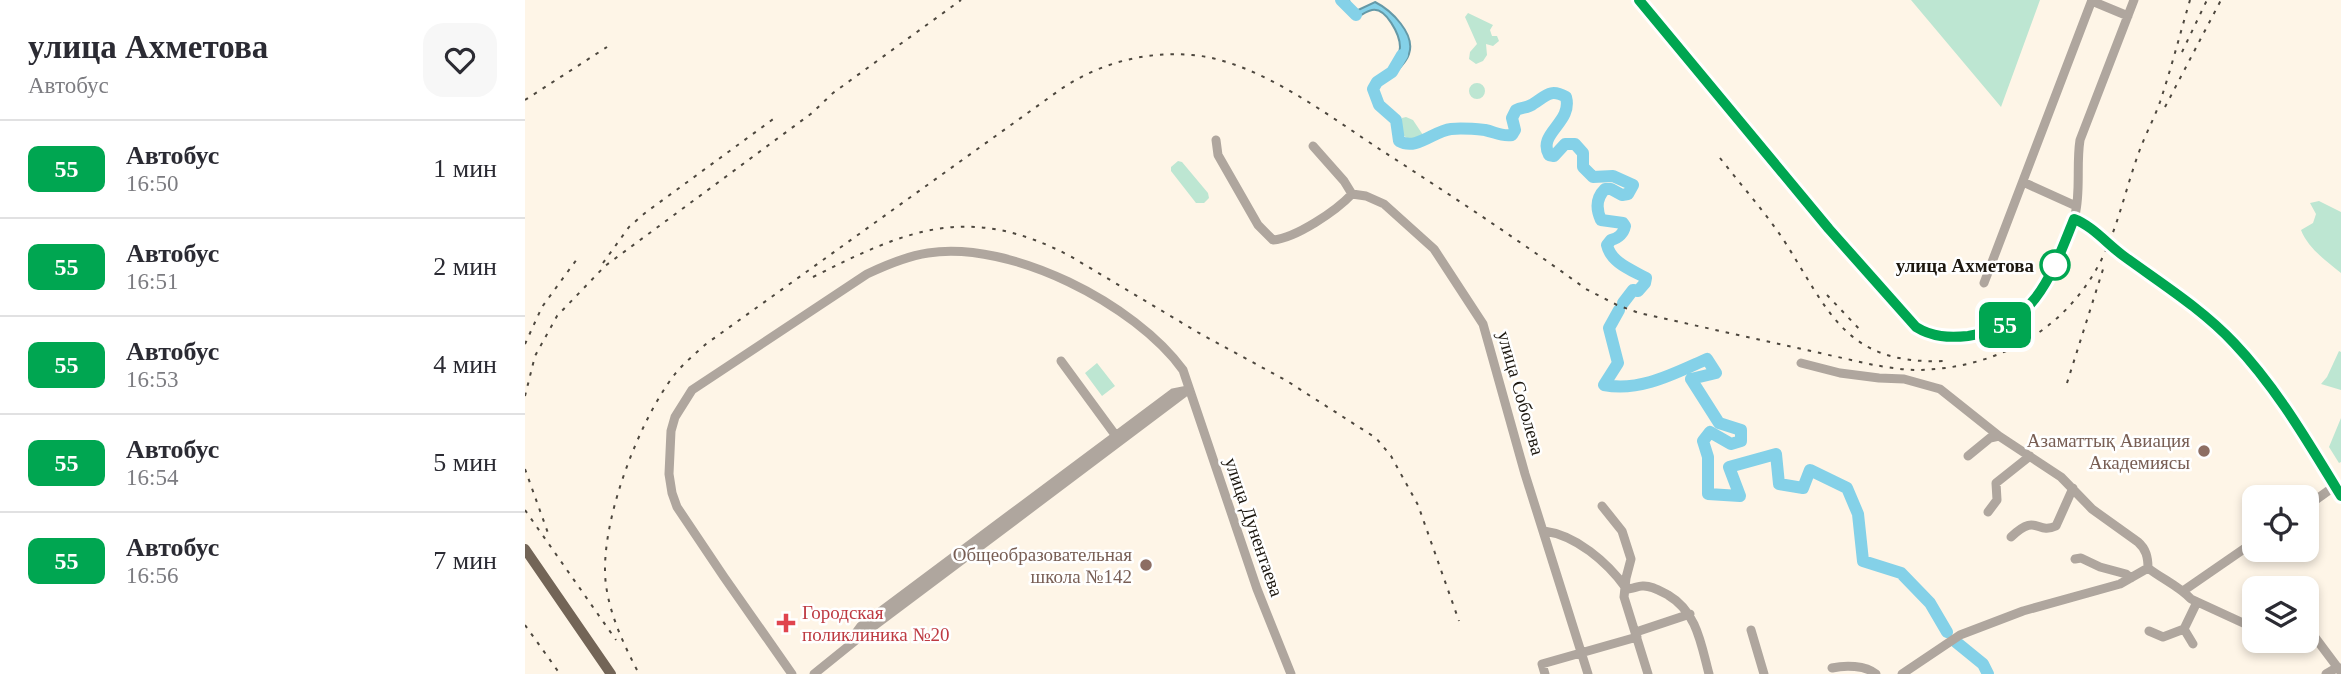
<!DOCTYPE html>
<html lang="ru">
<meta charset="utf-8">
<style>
:root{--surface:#fff;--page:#f7f7f7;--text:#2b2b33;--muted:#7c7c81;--line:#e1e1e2}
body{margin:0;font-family:"Times New Roman",serif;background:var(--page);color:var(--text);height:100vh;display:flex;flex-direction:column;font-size:26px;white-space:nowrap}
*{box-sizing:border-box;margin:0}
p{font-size:23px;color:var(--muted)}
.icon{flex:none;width:38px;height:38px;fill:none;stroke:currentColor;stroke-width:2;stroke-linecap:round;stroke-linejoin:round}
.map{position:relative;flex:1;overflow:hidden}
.details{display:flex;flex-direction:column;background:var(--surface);width:525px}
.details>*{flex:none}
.badge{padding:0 14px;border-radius:10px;font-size:24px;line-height:46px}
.tools{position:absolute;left:1717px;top:485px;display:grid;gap:14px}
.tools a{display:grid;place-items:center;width:77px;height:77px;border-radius:14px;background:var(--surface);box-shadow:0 4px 10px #0003;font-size:35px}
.map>.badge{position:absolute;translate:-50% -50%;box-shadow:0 0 0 4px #fff}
.round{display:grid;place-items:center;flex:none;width:74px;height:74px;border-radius:21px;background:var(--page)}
.head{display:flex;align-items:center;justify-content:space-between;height:119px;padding:0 28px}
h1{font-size:33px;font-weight:800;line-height:52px}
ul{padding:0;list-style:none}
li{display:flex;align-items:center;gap:21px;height:98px;padding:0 28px;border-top:2px solid var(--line)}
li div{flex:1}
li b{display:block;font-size:26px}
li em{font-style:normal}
li .badge{min-width:77px;font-weight:700;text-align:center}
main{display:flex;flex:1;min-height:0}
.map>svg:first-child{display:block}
.green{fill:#bde6d2}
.water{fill:#84d1e8;stroke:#6599a7;stroke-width:2}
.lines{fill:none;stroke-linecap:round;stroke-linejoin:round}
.river{stroke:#84d1e8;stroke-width:12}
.minor{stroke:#afa69e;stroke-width:9}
.major{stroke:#736557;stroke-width:10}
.rail{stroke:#4d473e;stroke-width:2;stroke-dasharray:3.5 7;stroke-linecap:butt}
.line-casing{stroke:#fff;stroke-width:16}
.line{stroke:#00a651;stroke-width:10}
.stop-dot{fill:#fff;stroke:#00a651;stroke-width:3.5}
.education-dot{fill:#8d6e63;stroke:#fff;stroke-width:2.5}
.health-dot{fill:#e0444e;stroke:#fff;stroke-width:2.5}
.labels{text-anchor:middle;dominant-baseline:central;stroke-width:5;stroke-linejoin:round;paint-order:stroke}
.stop-label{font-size:19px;font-weight:bold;fill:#1c170f;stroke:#fff;text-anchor:end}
.street-label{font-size:19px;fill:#1c170f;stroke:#fff}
.education-label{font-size:19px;fill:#785e54;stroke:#fff;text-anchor:end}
.health-label{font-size:19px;fill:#be3a42;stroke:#fff;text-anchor:start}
</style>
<main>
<section class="details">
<div class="head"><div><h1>улица Ахметова</h1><p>Автобус</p></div><a class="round"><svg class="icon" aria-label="heart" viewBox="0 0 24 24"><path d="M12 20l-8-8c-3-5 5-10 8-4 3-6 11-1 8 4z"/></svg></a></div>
<ul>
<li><span class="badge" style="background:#00a651;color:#fff">55</span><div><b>Автобус</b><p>16:50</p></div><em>1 мин</em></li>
<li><span class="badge" style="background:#00a651;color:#fff">55</span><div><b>Автобус</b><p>16:51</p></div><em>2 мин</em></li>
<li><span class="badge" style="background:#00a651;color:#fff">55</span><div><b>Автобус</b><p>16:53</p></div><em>4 мин</em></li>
<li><span class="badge" style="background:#00a651;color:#fff">55</span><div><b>Автобус</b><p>16:54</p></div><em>5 мин</em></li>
<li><span class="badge" style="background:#00a651;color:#fff">55</span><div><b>Автобус</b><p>16:56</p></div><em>7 мин</em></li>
</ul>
</section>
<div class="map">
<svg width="1816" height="674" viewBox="0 0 1816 674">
<rect width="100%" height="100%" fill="#fef5e7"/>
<!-- green -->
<path class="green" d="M1386,0H1515L1476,107Z
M943,13L968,25L965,30L967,36H972L974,41L968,46L961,44L962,55L958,61L951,64L944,59L945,52L952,44L940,17Z
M944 91a8 8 0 1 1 16 0a8 8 0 1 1-16 0Z
M881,117L888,120L898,135L896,139L889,142C877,137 874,131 877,118Z
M653,161L657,162L683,193L684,198L679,203H671L646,171V167Z
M1794,201L1816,212V273C1801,261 1783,248 1776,230L1788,223L1791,214L1785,203Z
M1814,351L1816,352V390L1796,384L1802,377Z
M572,363L590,386L577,396L560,373Z
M1816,418V462L1814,463L1804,447Z"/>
<!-- water -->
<path class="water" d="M818,0H824L826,8L831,11L850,2C866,10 891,34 884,54C882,61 876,67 871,72L867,68C870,62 875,54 875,47C875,35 861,7 847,10C842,11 836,15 832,18L826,16Z"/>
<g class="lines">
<!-- river -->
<path class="river" d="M816,0L831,15
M877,55L867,72L852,82L848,89L854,105L871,120L874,141C892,151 908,131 926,129C936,128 950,129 960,130C970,132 977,137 987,135L990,130L987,118L991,110C997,107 1003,108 1008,104C1021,96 1025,88 1041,97C1048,123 1012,133 1024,155L1029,156L1040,144H1050L1058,153V167L1068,177L1088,176L1108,185L1103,194L1097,195L1086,189H1080C1071,198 1071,209 1076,220L1098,223L1100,226C1098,235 1093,238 1086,240L1082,245C1086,263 1107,270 1121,278L1120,283L1113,291L1108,290L1098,303
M1094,310L1084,328L1093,363L1079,385C1115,392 1148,374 1182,359L1191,373L1166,379L1194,423L1216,430V441L1206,444L1185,432L1178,441L1183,457V494L1215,496L1204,467L1251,454L1254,484L1278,488L1285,470L1322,488L1333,514L1338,561L1376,573L1405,603L1422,632
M1431,642L1458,664L1463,674"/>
<!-- minor -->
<path class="minor" d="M1114,0L1304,229L1380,317C1401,336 1421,339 1449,335C1495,328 1517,295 1534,255C1540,242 1547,229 1550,215C1556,191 1551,165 1555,140L1609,0
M1567,1L1603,16
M691,140L693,155L733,225L748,240C771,238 811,211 827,194
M788,146L819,181L827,194L841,196L859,204L909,249L958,324L1000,474L1063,674
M1498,182L1551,206
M1549,219C1568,226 1583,245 1599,257C1637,284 1677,309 1709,343C1752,388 1783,444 1816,496
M1459,283L1567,0
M536,361L591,436
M1276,363L1315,373L1354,378L1379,379L1415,389L1474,436L1536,477L1567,509L1613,542C1621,549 1623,557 1623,568C1637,579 1654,586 1666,599L1729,628
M1443,456L1465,438L1474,436
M1077,506L1097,531L1106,559L1101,578L1099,597L1123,674
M1782,506L1810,486
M1463,512L1472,500L1471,483L1505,456
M1019,531C1051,535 1082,562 1101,588
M1486,537C1512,512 1511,535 1531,526L1548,488
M1550,559L1556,558L1575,567L1601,574L1606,578
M1102,589C1107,589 1113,586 1117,586C1126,585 1135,591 1143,595C1172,612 1176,644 1184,674
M1658,591L1729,542
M1659,629L1668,644
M1226,630L1239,674
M1624,631L1638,637L1659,629L1672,602
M1111,632L1165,614
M1782,636H1789L1816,672
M325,641L336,626L648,393L663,390
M1307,668C1320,665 1340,665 1351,674
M267,674L199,577L152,507L147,493L144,474L146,431L150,417L167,390L342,274C361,265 382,256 403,253C486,240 610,304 658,370L732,589L766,674
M289,674L341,632L663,390
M1020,674L1017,664L1112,637
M1377,674L1435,635L1498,611L1595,584L1623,568
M1801,674L1813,667"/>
<!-- major -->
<path class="major" d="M0,549L86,674"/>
<!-- rail -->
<path class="rail" d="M1657,52L1682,0
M0,100L82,47
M1640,107L1696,0
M1195,158C1216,185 1239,211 1258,239C1303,309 1319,365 1418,361
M78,263L104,227L120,213L251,117
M288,277C383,229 444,203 545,256L674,333L762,381L851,438L866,456L893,505L934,621
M1302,295L1338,333
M0,344L17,307L52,259
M1542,383L1580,263
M0,396L10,356L32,316L80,266L287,113L308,93L436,0
M0,469L23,533
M0,510L91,640
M0,625L35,674
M112,670C98,643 85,615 81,585C73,526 114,420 150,374C159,363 170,354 181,344L536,89C575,63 620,51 667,55C732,60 805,117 859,152C927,196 995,241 1061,289L1092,305L1114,313L1349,365C1362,367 1377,370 1391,370C1477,369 1551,325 1584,243C1596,213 1603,182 1614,152C1620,135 1629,119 1635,102C1646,69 1655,34 1665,0"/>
</g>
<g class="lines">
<!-- line casing -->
<g class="line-casing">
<path id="line" d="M1114,0L1304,229L1391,327C1407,337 1424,338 1443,336C1510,327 1527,274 1549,219C1568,226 1583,245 1600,257C1637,284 1677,309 1709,343C1752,388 1784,444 1816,496"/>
</g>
<!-- line -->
<use href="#line" class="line"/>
</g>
<!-- markers -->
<circle class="stop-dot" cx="1530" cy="265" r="14"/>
<g class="education-dot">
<circle cx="1679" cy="451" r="7"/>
<circle cx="621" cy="565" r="7"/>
</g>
<path class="health-dot" d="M257.5 612.5h7v7h7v7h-7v7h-7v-7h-7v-7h7z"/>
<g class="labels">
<!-- stop labels -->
<g class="stop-label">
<text x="1509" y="265">улица Ахметова</text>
</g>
<!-- street labels -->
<g class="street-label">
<text transform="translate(996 393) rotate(74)">улица Соболева</text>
<text transform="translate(729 527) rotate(71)">улица Дунентаева</text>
</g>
<!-- education labels -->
<g class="education-label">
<text x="1665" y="440">Азаматтық Авиация<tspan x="1665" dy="22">Академиясы</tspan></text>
<text x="607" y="554">Общеобразовательная<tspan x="607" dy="22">школа №142</tspan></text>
</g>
<!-- health labels -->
<g class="health-label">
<text x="277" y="612">Городская<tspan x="277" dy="22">поликлиника №20</tspan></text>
</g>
</g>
</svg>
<div class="tools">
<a><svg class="icon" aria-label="locate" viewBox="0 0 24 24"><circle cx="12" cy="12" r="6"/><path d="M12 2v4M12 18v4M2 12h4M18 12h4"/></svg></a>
<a><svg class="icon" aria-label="layers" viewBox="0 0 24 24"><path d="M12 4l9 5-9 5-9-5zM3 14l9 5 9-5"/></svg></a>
</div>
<b class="badge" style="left:1480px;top:325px;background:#00a651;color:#fff">55</b>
</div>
</main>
